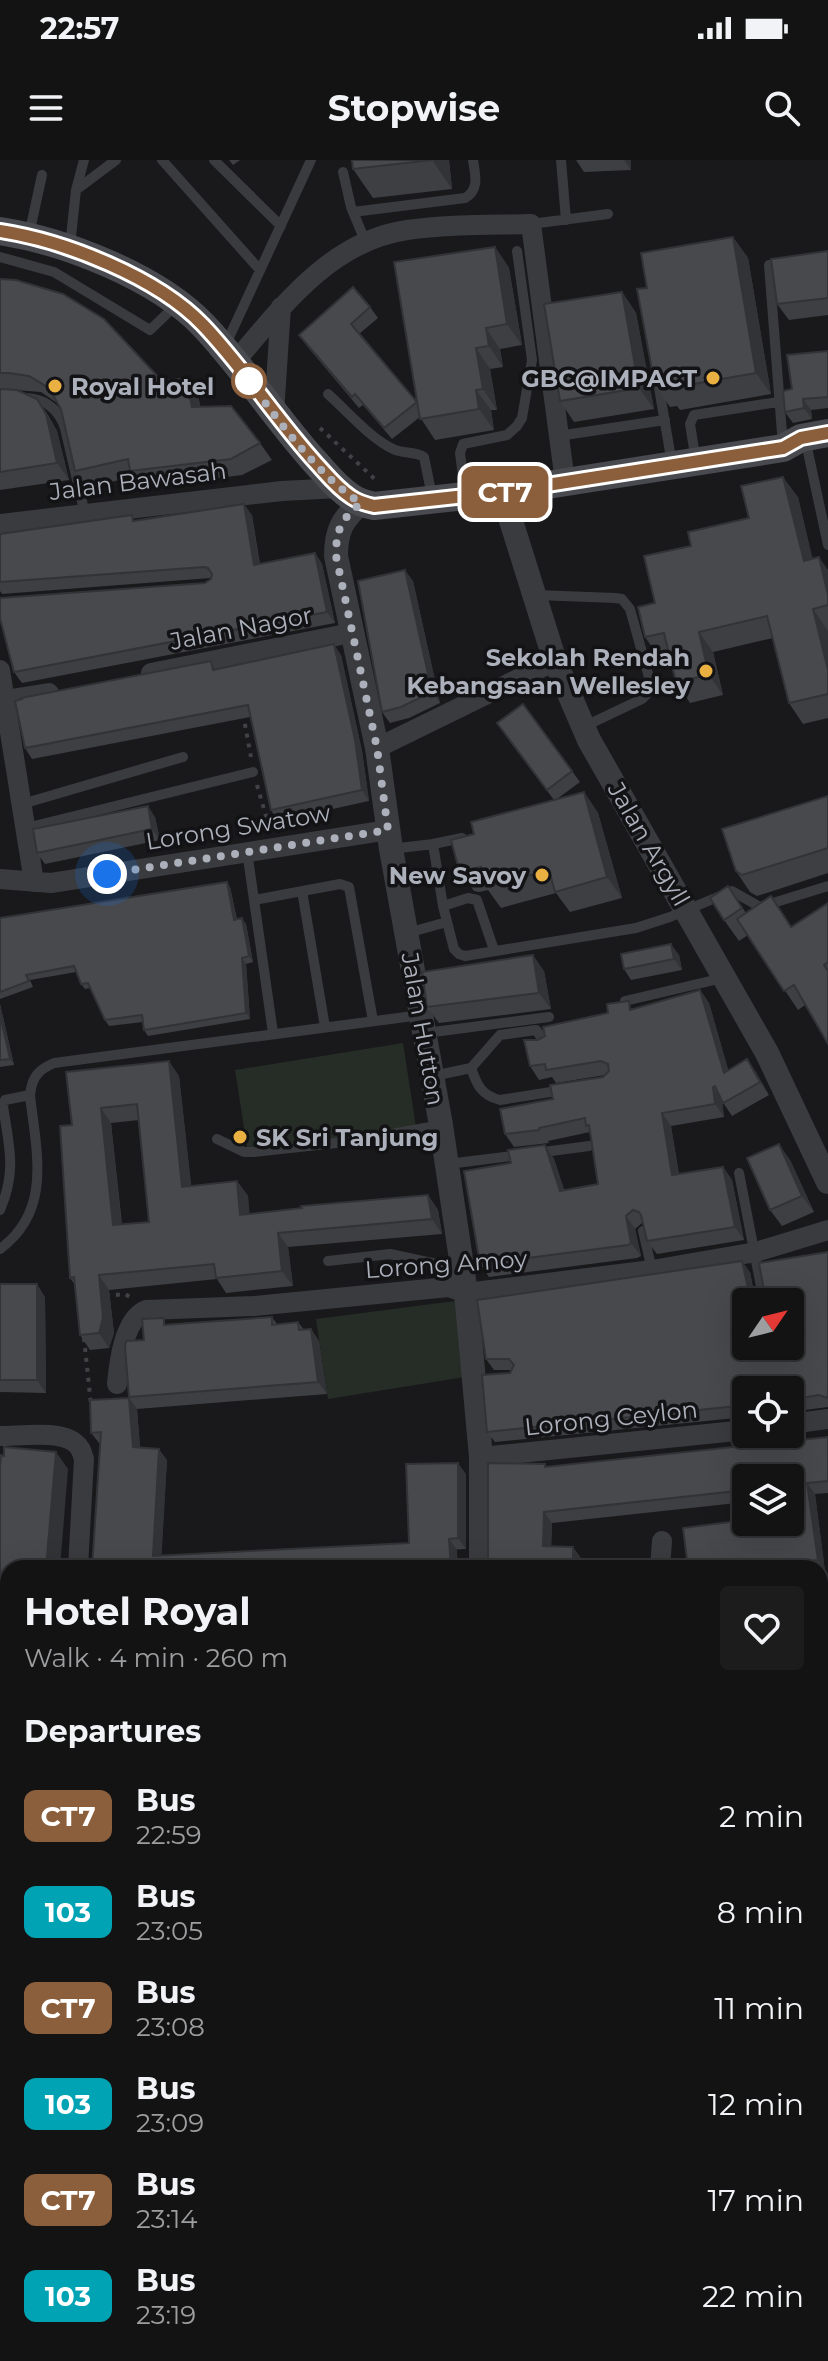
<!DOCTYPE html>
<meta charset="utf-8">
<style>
:root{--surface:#131314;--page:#1c1c1d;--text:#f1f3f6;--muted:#9d9ea0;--line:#323234}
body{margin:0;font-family:Montserrat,sans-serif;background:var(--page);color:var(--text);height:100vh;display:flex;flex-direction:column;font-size:30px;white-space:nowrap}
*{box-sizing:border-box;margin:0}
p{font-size:26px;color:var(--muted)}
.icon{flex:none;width:44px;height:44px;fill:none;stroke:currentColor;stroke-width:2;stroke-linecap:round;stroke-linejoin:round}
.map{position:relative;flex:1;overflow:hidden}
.side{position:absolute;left:0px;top:1400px;width:828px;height:802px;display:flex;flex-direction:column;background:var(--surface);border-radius:24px 24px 0 0;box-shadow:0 8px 32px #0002,0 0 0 2px var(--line)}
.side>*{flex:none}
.badge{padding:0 16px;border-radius:12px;font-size:28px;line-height:52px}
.needle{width:52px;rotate:55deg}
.buttons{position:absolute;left:732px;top:1128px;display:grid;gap:16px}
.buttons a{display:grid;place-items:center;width:72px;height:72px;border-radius:8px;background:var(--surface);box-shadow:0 8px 32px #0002,0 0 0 2px var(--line);font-size:40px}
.you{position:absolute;width:40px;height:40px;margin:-20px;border:6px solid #fff;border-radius:50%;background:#1a73e8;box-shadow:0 0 0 12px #1a73e833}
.map>.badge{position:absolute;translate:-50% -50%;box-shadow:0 0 0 4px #fff}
h2{padding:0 24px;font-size:30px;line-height:72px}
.round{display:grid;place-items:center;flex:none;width:84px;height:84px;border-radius:8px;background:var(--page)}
.summary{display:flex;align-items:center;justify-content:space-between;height:136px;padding:0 24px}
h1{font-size:38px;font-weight:700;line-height:60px}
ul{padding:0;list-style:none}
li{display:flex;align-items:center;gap:24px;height:96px;padding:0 24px}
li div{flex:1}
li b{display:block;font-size:30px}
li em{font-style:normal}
li .badge{min-width:88px;font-weight:700;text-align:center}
.status{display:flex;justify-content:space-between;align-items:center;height:56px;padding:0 40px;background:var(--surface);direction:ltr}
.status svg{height:22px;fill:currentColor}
header{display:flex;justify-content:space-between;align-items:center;height:104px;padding:0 24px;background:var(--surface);font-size:36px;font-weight:700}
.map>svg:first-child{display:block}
.green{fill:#252d26}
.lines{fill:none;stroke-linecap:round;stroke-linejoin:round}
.path{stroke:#404246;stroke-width:4;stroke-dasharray:4 6;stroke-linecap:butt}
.service{stroke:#3a3b3f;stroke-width:10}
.minor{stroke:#3a3b3f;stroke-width:20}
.tertiary{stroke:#3a3b3f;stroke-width:24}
.secondary{stroke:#484a4f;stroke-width:28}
.wall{fill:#3e3f42;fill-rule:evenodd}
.shaded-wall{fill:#323336}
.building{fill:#48494d;stroke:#323336;stroke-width:2;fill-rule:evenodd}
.line-casing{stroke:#fff;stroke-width:18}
.line{stroke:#8b5e3c;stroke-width:12}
.walk{stroke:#abb0ba;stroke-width:8;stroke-dasharray:0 14.4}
.poi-dot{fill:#eab041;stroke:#131316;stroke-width:3}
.stop-dot{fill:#fff;stroke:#8b5e3c;stroke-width:4}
.labels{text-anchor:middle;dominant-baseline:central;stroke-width:7;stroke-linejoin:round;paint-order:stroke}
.poi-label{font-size:24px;font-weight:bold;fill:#abb0ba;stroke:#131316;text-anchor:end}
.street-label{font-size:24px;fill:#abb0ba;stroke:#131316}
</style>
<div class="status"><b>22:57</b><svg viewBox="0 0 49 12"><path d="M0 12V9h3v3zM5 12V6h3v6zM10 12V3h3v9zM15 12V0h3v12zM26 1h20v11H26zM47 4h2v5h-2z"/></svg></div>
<header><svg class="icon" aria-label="menu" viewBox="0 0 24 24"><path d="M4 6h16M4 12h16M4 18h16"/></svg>Stopwise<svg class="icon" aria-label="search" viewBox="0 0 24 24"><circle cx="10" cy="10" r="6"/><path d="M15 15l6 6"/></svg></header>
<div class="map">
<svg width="828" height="2201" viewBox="0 0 828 2201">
<rect width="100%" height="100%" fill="#19191b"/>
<!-- green -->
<path class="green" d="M403,883L416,967L248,993L235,910Z
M455,1141L465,1217L328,1239L316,1159Z"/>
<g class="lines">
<!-- path -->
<path class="path" d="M320,268L378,322
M243,554L251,597
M257,625L270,670
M106,1136L125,1134L132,1138
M84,1178L91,1245
M0,1630L8,1631"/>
<!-- service -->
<path class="service" d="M162,0L260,110
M214,0L281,66
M561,0L566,60
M343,12L351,47L366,83
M76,30L84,0
M353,52L465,38C480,30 475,14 473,0
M531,64L608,54
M29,75L42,15
M70,86L76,30L116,0
M0,97L54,112L150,170L177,144
M769,105L783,286
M226,184L311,0
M658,222L672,304
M328,234C347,251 370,278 393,289C403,294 414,291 424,297L432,336
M0,238C28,236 54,236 65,268L85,354
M558,276L665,260
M808,292L828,385
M696,301L690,264L694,255L778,242
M465,332L460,293L463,284L507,275L517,266L522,258L532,200L517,91
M536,435L615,438L622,439L630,449L650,521L649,532L642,539L583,567
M22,644L183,597
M26,668L253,612
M462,678L433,684L443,746L454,789L459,794L465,796L636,768L670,757L732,731L760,747L828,726
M391,689L433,684
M247,691L273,873
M302,731L325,867
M254,740L340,724L349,727L373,861
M443,746L468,738L477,740L494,790
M407,773L447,762
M625,841L723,818
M426,873L549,857
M471,908C477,925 481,935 500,940L563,930
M433,916L471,908L500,875L536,870L541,877L543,887
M217,979L244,992H253L354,981L441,965
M536,993L589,986
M448,1004L520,995
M739,1013L764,1142
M0,1050C17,1011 9,986 3,946L5,940L30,935
M643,1071L652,1110
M0,1089C53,1050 36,991 30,935C32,917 38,910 54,903L421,855
M328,1101L390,1094L460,1109
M820,1734H828
M0,1911H8
M0,2156L3,2196
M110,2194V2201
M213,2194V2201"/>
<!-- minor -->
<path class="minor" d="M234,203C281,148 330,81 407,70C447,64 490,65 531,64L565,322
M274,253L281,147
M0,364L282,331L339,328
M0,510L34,722
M151,513L351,473
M0,541L49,533
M377,588L555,501
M0,719L51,723L388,670
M117,1224C119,1202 124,1159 146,1150L254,1146L449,1127L466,1133L652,1110L756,1092L828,1070
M790,1264L828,1259
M0,1276C20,1276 61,1270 75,1283C81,1287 82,1293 84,1299L78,1408
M481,1297L746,1270
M660,1408L662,1381
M820,1434L828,1440
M0,1810L8,1811
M820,2062H828
M254,2194V2201
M685,2201V2194"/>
<!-- tertiary -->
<path class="tertiary" d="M502,332L555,501L589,580L767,893L828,1022
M361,343C342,359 336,371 336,396L377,588L391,689L441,965L466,1133L481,1297V1408
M448,2201V2194"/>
<!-- secondary -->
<path class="secondary" d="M0,71C65,81 157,117 203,165C244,208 276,259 316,303C327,315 337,328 351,337C358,342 365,344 374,346L502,332L783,288L801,278L828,273
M820,1848L828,1846
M0,2016L8,2015"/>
</g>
<!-- wall -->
<path class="wall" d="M229,0H240L233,5Z
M352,0H449L452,29L373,38L353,9Z
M576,0H631V10L584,12Z
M733,77L748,98L771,234L680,250L677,246L670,247L655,226L647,128Z
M495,87L509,108L522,185L500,189L503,207L490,209L497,250H491L494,270L435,280L420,257L392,279L363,245L359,248L307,186L299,175L370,147L378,158L359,174L417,242Z
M828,91V155L789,160L777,144Z
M0,119L162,221L186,218L198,234L200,247L260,283L272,300L242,315L141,328L134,317L87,327L75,311L61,249L57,243L41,232L16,230L37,239L48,255L57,271L69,320L0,330Z
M622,132L636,153L654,249L574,262L560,241Z
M828,191V248L811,250L812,259L793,263L785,252L792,229Z
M798,337L812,399L828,410V558L803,564L789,543L773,478L713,492L723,535L690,543L676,522L669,495L659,497L645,477L655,443L691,386Z
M252,355L260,404L315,393L322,404L335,463L22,523L14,512L205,423L211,418L2,434L0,431V374L136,360Z
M413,421L440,543L409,558L390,563L382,552Z
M341,495L362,591L369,641L278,661L271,650L250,557L32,599L25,588L217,509Z
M523,544L580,622L557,639L584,632L598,653L622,738L570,752L556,733L501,748L488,730L479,732L474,731L459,710L474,674L554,640L497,563Z
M828,636V713L757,736L750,732L736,711Z
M155,657L160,680L45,704L37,693Z
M728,726L746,753L792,767L828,743V884L805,845L798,850L748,775L739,781L724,760Z
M230,727L237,759L246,764L253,802L246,804L250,859L148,876L144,870L143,862L109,866L105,860L90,828L85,829L81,824L76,812L30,820L33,827L0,839V758Z
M679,795L682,810L631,820L624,809Z
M544,811L551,849L439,863L427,847Z
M700,830L709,843L728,910L747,899L769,935L732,956L722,941L724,957L671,966L679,1014L723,1007L732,1020L744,1080L657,1094L647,1081L643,1064L642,1063L635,1069L641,1096L637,1098L489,1117L480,1104L511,1003L545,985L554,999L564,1030L598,1024L590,972L548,981L549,983L514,987L505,974L553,939L605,915L556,923L552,917L539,920L530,906L538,880L634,849Z
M0,844L14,905L0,907Z
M66,912L179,916L191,1026L237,1021L248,1036L249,1054L428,1035L438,1050L442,1074L288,1087L293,1126L226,1133L217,1119L109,1130L114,1173L109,1188L90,1190L80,1175L75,1125L70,1118L72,965ZM139,960L149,1062L122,1064L111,963Z
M790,1000L814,1052L782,1066L770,1050Z
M828,1092V1247L790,1252V1230H746V1257L495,1282L487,1272L512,1210H494L486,1199L750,1112L755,1138L757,1139Z
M0,1124L45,1137L46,1233L0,1232Z
M272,1157L277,1164L298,1162L304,1170L311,1169L319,1181L327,1234L137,1249L140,1288L167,1300L161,1395L409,1383L466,1314V1389L92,1408L100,1284L91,1273L129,1238L168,1164Z
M828,1277V1333L815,1334L825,1411H820V1408H688L794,1353L792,1337H790V1318H746V1342L552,1363L551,1386L581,1398L488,1397L547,1307Z
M0,1307L68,1309L8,1408V1627L0,1626Z
M0,1650L8,1651V1795H0Z
M0,1825L8,1826V1897L0,1896Z
M828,1851V2044H820V1853Z
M0,1939H8V1996L0,1997Z
M8,2047V2110L0,2112V2049Z
M820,2067L828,2068V2123L820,2122Z"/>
<!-- shaded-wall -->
<path class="shaded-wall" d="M432,0H449L452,29Z
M624,0H631V10Z
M733,77L748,98L771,234L756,213Z
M495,87L509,108L522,185L507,164Z
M622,132L636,153L654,249L639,228Z
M486,168L500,189L503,207L489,186Z
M476,188L490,209L497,250L483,229Z
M186,218L198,234L204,264L192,247Z
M476,230L491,250L494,270L479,249Z
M37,239L57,271L69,320L57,303Z
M803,239L811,250L812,259L804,248Z
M783,317L798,337L818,421L804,401Z
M244,344L252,355L261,416L254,405Z
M315,393L322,404L335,463L327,452Z
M819,397L828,410V435Z
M405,410L413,421L440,543L432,532Z
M813,449L828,471V510Z
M699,472L713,492L723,535L709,515Z
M334,484L341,495L362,591L369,641L362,630Z
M584,632L598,653L622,738L607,717Z
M148,646L155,657L160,680L152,669Z
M227,722L230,727L238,766L234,760Z
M242,758L246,764L253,802L249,796Z
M671,784L679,795L682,810L674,799Z
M533,795L544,811L551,849L539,833Z
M242,798L246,804L250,859L246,853Z
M700,830L709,843L733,926L724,913Z
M0,844L14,905L10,899L0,855Z
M747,899L756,912L769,935L760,922Z
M169,901L179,916L193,1041L182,1027Z
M713,927L722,940L724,957L715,944Z
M101,948L111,963L123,1080L113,1065Z
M662,953L671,966L681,1028L672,1015Z
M779,984L790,1000L814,1052L802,1036Z
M545,985L554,999L569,1044L560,1031Z
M723,1007L732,1020L744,1080L735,1067Z
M237,1021L248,1036L251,1069L240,1055Z
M428,1035L438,1050L442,1074L432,1059Z
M626,1056L635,1069L641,1096L631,1083Z
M278,1073L288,1087L293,1126L282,1111Z
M742,1101L750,1112L756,1142L749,1133Z
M99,1115L109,1130L114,1173L109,1188L99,1173Z
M37,1124L45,1137L46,1233L37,1220Z
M311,1169L319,1181L327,1234L318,1222Z
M129,1238L137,1249L141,1298L133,1287Z
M159,1289L167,1300L161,1407L153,1396Z
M56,1292L68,1309L60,1408H46Z
M458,1303L466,1314V1389L458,1378Z
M807,1323L815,1334L825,1411L818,1400Z
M544,1352L552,1363L551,1397L543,1386Z
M449,1379L457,1390L458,1408H451Z
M573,1387L581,1398L580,1408H573Z
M180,2194H195V2201H180Z
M371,2194H381V2201H372Z
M658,2194H670L669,2201H657Z"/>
<!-- building -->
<path class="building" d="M352,0H432L353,9Z
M733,77L756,213L665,229L664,225L655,226L637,129L647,128L641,93Z
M495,87L507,164L486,168L489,186L476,188L483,229L476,230L479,249L420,259L394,102Z
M828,91V138L777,144L771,99Z
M0,119L16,120L63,134L104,159L162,221L186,218L192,247L231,246L260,283L231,299L130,311L128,299L75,311L61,249L49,228L29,216L9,213H0Z
M353,127L370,147L351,164L417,242L384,268L355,234L352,237L299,175Z
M622,132L639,228L560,241L544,144Z
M828,191V237L803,239L804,248L785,252L783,231L792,229L787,195Z
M0,229L17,230L37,239L46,254L57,303L0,312Z
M783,317L804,401L819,397L828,435V445L813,449L828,510V534L789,543L767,456L699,472L709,515L676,522L664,473L645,477L638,447L655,443L644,396L691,386L688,372L749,358L741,326Z
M244,344L254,405L315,393L327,452L14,512L0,458V438L205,423L211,419L212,414L208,408L204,407L0,422V374L132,355L133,361Z
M405,410L432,532L401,547L382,552L358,421Z
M334,484L355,580L362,630L271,650L248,545L25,588L15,541L22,539L21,538L211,501L213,510Z
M523,544L572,611L547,630L497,563Z
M584,632L607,717L555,732L549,710L486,727L481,707L464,711L459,710L451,680L474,674L471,662Z
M828,636V688L742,715L736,711L722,669Z
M148,646L152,669L37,693L33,669Z
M227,722L234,760L242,758L249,796L242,798L246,853L144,870L142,855L105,860L88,823L81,824L74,806L26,815L29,821L0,832V758Z
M728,726L742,748L724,760L710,738Z
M771,736L791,767L828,743V802L824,805L828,811V884L794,825L784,831L737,759Z
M671,784L674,799L624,809L621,794Z
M533,795L539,833L427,847L422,812Z
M700,830L724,913L747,899L760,922L723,943L715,926L713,927L715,944L662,953L672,1015L723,1007L735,1067L647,1081L641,1055L639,1052L633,1050L626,1056L631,1083L628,1085L480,1104L464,1011L511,1003L508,990L545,985L560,1031L598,1024L589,965L586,966L585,958L539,968V970L505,974L500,949L553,939L550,925L603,917L609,911L608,904L601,901L546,910L545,904L530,906L524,880H538L545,876L543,867L608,853L607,844L629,841L630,850Z
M0,855L10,899L0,900Z
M169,901L182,1027L237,1021L240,1055L302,1048L301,1046L428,1035L432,1059L278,1073L282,1111L216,1118L214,1104L99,1115L103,1158L99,1173L80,1175L74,1117L70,1118L60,966L72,965L66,912ZM137,944L149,1062L113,1065L101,948Z
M779,984L802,1036L770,1050L747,998Z
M828,1092V1238L819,1235L790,1240V1230H746V1247L744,1248L737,1246L487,1272L482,1215L510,1213L514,1205L509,1199H486L477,1140L742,1101L749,1133L751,1137L757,1139L762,1136L764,1130L759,1103ZM746,1142H790V1186H746Z
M0,1124H37V1220H0Z
M272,1157V1165L298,1162L299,1170L311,1169L318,1222L129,1237L125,1187L126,1181L144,1180L142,1159L164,1158V1165Z
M129,1238L133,1287L159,1289L153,1396L409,1383L406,1304L458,1303V1378L449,1379L451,1408H92L101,1272L91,1273L90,1240Z
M828,1277V1321L807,1323L818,1400L753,1408H688L683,1368L746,1360V1362H790V1354L794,1353L790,1318H746V1330L544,1352L543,1386L573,1387V1408H483L488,1397V1303L545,1304V1307Z
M4,1287L56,1292L46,1408H8V1610H0V1307L1,1295L4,1296Z
M0,1650L8,1651V1779H0Z
M0,1825L8,1826V1881H0Z
M828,1851V2030L820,2029V1853Z
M0,1939H8V1979L0,1980Z
M8,2047V2087L0,2088V2049Z
M820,2067L828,2068V2111L820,2110Z
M80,2194V2201H0V2195Z
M138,2194H180V2201H138Z
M258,2194H371L372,2200L414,2198V2201H259Z
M460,2194H658L657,2201H460Z"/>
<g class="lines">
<!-- line casing -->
<g class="line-casing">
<path id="line" d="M0,71C65,81 157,117 203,165C244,208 276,259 316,303C327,315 337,328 351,337C358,342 365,344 374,346L502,332L757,292L783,288L801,278L828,273"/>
</g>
<!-- line -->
<use href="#line" class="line"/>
<!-- walk -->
<path class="walk" d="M107,714L388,670L377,588L336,396C336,369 341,360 361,343C321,319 277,259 249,221"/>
</g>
<!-- markers -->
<g class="poi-dot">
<circle cx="713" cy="218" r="8"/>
<circle cx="55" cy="226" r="8"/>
<circle cx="706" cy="511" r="8"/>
<circle cx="542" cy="715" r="8"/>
<circle cx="240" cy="977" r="8"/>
</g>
<circle class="stop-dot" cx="249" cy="221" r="16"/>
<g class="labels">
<!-- poi labels -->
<g class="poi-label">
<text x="697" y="218">GBC@IMPACT</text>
<text x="71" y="226" text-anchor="start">Royal Hotel</text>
<text x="690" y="497">Sekolah Rendah<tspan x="690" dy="28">Kebangsaan Wellesley</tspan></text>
<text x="526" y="715">New Savoy</text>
<text x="256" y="977" text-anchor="start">SK Sri Tanjung</text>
</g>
<!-- street labels -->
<g class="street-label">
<text transform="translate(138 321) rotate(-7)">Jalan Bawasah</text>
<text transform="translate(241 468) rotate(-11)">Jalan Nagor</text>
<text transform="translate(238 667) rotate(-9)">Lorong Swatow</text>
<text transform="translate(649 684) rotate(60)">Jalan Argyll</text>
<text transform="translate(423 869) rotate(80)">Jalan Hutton</text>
<text transform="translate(446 1104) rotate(-4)">Lorong Amoy</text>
<text transform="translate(611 1258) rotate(-6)">Lorong Ceylon</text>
</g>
</g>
</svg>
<div class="buttons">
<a><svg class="needle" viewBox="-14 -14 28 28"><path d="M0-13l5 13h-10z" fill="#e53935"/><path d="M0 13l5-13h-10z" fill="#9d9ea0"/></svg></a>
<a><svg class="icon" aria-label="locate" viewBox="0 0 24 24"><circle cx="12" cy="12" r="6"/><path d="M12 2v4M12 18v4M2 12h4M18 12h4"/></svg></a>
<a><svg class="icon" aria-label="layers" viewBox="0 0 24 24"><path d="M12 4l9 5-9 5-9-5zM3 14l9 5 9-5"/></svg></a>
</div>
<div class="you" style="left:107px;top:714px"></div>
<b class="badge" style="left:505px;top:332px;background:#8b5e3c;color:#fff">CT7</b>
<section class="side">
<div class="summary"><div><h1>Hotel Royal</h1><p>Walk · 4 min · 260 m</p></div><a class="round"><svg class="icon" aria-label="heart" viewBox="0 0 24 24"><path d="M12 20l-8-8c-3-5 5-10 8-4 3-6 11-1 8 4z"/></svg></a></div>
<h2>Departures</h2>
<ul>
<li><span class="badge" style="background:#8b5e3c;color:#fff">CT7</span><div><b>Bus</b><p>22:59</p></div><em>2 min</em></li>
<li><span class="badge" style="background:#00a3b4;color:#fff">103</span><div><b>Bus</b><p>23:05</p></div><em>8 min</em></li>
<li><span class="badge" style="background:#8b5e3c;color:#fff">CT7</span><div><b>Bus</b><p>23:08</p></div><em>11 min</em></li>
<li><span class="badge" style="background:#00a3b4;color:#fff">103</span><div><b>Bus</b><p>23:09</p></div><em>12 min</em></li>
<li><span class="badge" style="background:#8b5e3c;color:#fff">CT7</span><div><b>Bus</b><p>23:14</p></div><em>17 min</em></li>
<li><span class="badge" style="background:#00a3b4;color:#fff">103</span><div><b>Bus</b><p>23:19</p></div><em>22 min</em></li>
</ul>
</section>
</div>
